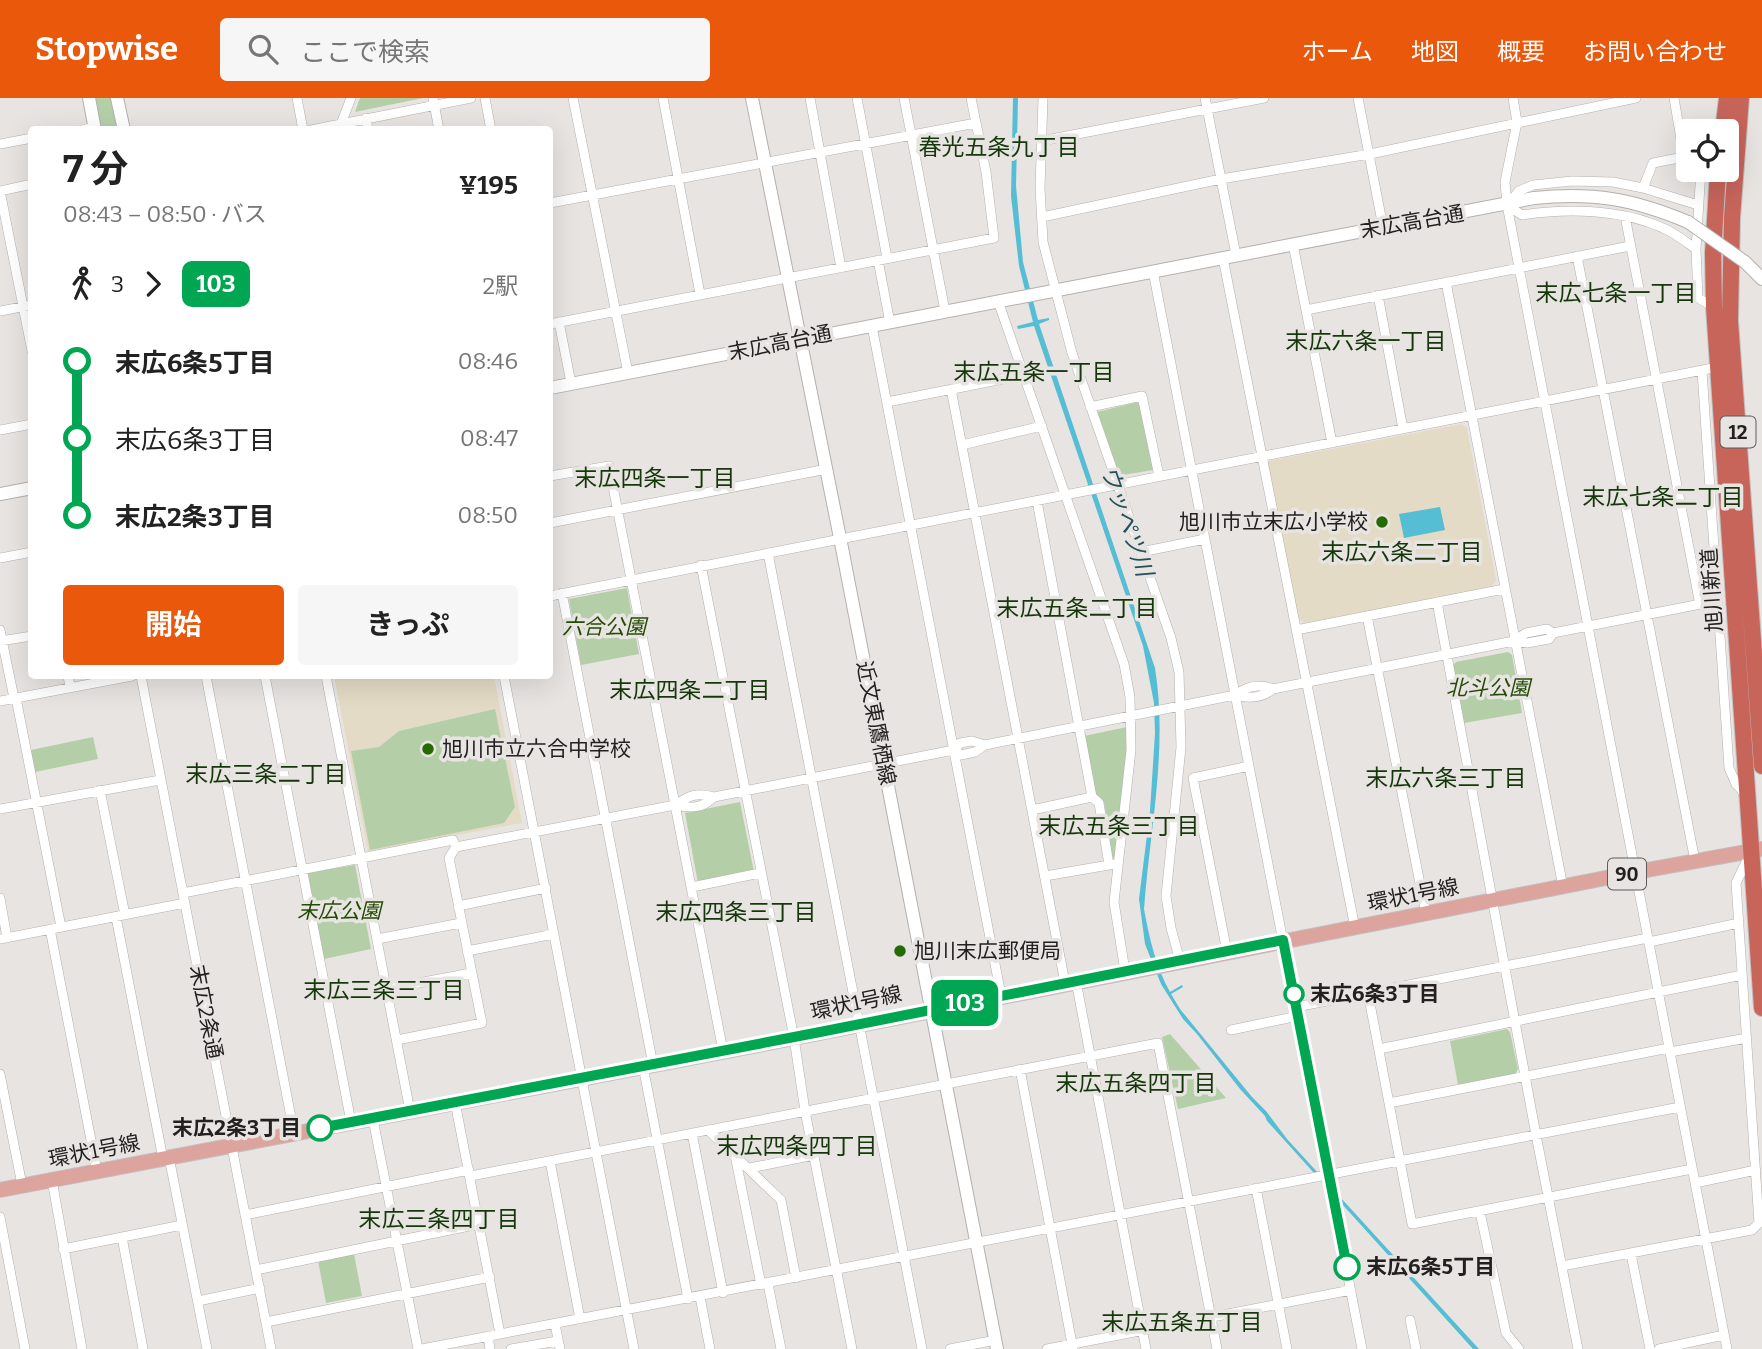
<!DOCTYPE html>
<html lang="ja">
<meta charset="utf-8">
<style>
:root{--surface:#fff;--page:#f6f6f6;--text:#222;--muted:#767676;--accent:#ea580c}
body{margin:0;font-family:Bitter,"Noto Sans JP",serif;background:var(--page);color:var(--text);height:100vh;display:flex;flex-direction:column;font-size:26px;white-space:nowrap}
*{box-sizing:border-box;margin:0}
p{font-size:23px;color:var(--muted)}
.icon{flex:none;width:38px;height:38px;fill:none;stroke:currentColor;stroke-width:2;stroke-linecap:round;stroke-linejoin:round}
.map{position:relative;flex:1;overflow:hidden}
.panel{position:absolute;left:28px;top:28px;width:525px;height:553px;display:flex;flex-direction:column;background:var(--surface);border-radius:7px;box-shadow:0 7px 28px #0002}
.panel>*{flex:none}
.badge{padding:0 14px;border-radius:10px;font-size:24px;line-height:46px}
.controls{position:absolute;left:1676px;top:21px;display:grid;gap:14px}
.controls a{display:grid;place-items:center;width:63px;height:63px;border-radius:7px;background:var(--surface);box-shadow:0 7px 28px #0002;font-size:35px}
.map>.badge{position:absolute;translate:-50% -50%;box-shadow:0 0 0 4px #fff}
.legs{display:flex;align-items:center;gap:10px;height:77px;padding:0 35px;font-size:23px}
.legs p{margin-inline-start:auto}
.head{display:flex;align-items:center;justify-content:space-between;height:119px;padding:0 35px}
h1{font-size:38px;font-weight:700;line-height:52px}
.button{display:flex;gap:14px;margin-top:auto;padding:14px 35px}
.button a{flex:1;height:80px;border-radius:7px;background:var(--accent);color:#fff;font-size:28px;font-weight:700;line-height:80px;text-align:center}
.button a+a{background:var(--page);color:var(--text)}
ul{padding:0 35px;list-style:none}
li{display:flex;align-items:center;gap:24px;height:77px;font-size:26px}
li i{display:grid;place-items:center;width:10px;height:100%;margin:0 9px;background:currentColor}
li i::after{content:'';width:18px;height:18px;margin:-9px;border:5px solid;border-radius:50%;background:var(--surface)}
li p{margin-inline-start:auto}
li:first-child i{background:linear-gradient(#0000 50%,currentColor 0)}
li:last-child i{background:linear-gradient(currentColor 50%,#0000 0)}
header{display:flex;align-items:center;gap:42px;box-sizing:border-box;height:98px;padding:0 35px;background:var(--accent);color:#fff}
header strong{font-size:33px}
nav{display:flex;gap:38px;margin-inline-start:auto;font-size:24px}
.search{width:490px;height:63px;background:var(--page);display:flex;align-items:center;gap:18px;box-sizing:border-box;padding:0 24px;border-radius:7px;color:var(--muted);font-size:26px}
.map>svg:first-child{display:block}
.education{fill:#e4dbc6}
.green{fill:#b4cfa8}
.water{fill:#55bdd4}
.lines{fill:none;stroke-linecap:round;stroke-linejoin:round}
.street-casing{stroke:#b3b0ae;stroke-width:10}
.secondary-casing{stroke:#b3b0ae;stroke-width:14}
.primary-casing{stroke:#c1c1c1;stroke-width:16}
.highway-casing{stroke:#c1c1c1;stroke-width:18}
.street{stroke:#fff;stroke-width:9}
.secondary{stroke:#fff;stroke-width:12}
.primary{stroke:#dda39d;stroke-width:14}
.highway{stroke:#c7655b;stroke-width:16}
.secondary-bridge-casing{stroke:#b3b0ae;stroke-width:14;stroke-linecap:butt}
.secondary-bridge{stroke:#fff;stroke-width:12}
.line-1-casing{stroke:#fff;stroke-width:16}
.line-1{stroke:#00a651;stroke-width:10}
.poi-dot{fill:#256b04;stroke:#e8e4e2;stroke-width:2.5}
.stop-1-dot{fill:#fff;stroke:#00a651;stroke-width:3.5}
.labels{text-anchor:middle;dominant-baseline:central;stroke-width:7;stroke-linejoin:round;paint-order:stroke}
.shield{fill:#e8e4e2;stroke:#5d5c5a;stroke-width:2}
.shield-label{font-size:19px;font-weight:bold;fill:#222120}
.street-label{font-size:21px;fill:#222120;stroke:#e8e4e2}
.poi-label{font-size:21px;fill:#222120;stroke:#e8e4e2;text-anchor:start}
.park-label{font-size:21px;font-style:italic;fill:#244b06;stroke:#e8e4e2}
.stop-label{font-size:21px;font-weight:bold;fill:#222120;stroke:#e8e4e2;text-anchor:start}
.neighbourhood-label{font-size:23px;fill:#16370b;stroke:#e8e4e2}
.water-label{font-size:23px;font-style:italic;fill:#24515b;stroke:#e8e4e2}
</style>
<header>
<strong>Stopwise</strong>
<div class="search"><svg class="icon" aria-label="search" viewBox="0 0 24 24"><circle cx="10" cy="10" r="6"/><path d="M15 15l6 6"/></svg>ここで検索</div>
<nav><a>ホーム</a><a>地図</a><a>概要</a><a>お問い合わせ</a></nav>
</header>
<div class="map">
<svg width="1762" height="1251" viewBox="0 0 1762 1251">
<rect width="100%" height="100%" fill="#e8e4e2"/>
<!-- education -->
<path class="education" d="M1462,326L1467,330L1496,482L1491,490L1304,525L1299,521L1267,366L1269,363Z
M334,578H494L522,725L368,753Z"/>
<!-- green -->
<path class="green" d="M90,0H117L124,31H96Z
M360,0H423L355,14Z
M1138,304L1141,306L1153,372L1123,377L1117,375L1097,314Z
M627,490L639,556L581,567L569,501Z
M1508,554L1512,557L1522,615L1464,625L1453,568L1456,564Z
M495,611L515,709L504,725L370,752L351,653L379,649L399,633Z
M1127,629V655L1116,760H1112L1104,704L1093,692L1084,638Z
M93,639L98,661L35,674L31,652Z
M740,704L754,774L698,785L685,715Z
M355,767L371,851L324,861L307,775Z
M1507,931L1510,934L1518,971L1515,976L1458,987L1450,943Z
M1170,936L1226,1000L1178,1011L1162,939Z
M354,1156L362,1198L326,1205L318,1163Z"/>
<!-- water -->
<path class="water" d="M1013,0H1018L1016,88L1023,164L1038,222L1049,220V222L1039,226L1155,570C1168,651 1150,730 1144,811C1149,839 1156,869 1170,894L1182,887L1183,889L1171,896L1180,911L1252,999L1266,1013L1287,1041L1479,1251H1473L1267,1023L1265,1018L1240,991L1197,936L1183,921L1161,886L1145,846L1139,801L1150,713L1155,635L1154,605L1143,548L1034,228L1018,231L1017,228L1033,224L1019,168L1011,98Z
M1440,409L1445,432L1404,440L1399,416Z"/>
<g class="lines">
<!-- street casing -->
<g class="street-casing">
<path id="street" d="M297,0L303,32
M433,0L439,32
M485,0L491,32
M573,0L628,275
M663,0L700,196
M810,0L841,170
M857,0L887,160
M904,0L945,213
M1043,0L1040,90L1043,144L1072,255L1171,540L1179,574L1181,649L1166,798L1171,830L1180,863
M1205,0L1236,157
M1358,0L1383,129
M1513,0L1517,24L1505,84L1507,107L1727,1251
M366,20L368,32
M341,26L351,0
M82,32L95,29
M311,32L471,0
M1705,33V28L1724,25
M1041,43L1264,0
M0,46L32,40
M1701,72L1696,151L1698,200L1714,209
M1643,90L1653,65L1684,59L1674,0
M0,93L32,253
M0,93L32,86
M550,105L976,25
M1508,106L1519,93L1533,87L1572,83L1613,84L1643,90L1698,107
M1507,107L1522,117C1567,110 1621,111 1663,130C1675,135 1686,144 1696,151
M1625,118L1700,507
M1042,119L1221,81L1370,56L1636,0
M1293,146L1332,345
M1577,158L1695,763
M1223,160L1355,830
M878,162L890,225
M1153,173L1362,1251
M1446,184L1563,789
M1378,197L1403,331
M998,203L1124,566L1130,599L1131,652L1114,804L1125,873
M1306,212L1630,148
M0,213L32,207
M559,224L571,285
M550,226L994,140L986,74L971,0
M872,228L1001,897
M1702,273L1729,670L1736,686L1746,697
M951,291L1065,885
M887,304L1024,277
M1090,309L1142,298L1159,378
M0,332L32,326
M962,347L1042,328
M550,378L609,368L723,953
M1037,403L1092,699
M550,425L827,371
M1141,454L1205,441
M768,455L922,1251
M0,460L32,454
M701,467L794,940L805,1013L852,1251
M562,495L653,967
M550,498L1718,269
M1437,504L1536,1037L1578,1251
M1367,518L1426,816
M0,532L14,600
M1296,532L1504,491
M0,543L32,538
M1514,543L1526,535L1547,531L1553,535L1716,503
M68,578L70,589
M141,578L271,1251
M206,578L294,1035
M265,578L351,1024
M326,578L410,1013
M504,578L634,1251
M1273,591C1259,585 1247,588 1235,597C1249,601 1262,600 1273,591L1514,543L1527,545L1549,541L1553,535
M16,600L61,829
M0,603L132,578
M954,652L961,657L975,654L985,647L1235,597
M100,692L125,817
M675,707C690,697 697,694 714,699L954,652L960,645L972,643L985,647
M0,711L160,682
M1032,712L1092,699L1099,705L1109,767L1118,766
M1045,778L1109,767
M692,789L760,775
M183,795L453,742L456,749
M0,800L7,840
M458,808L546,790
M116,819L163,1061
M50,831L97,1073
M0,841L185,805
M377,841L461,825
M1649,844L1739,825
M467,853L554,836
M1227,854L1193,680L1249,668
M1076,883L1146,1251
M387,891L471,875
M1368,895L1412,1126L1692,1071
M1296,909L1648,840
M1231,932L1298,918
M397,942L482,925L449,760L456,749L675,707C691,710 702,711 714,699
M1379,951L1742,877
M1670,954L1747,940
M643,968L688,1201
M1020,971L1073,1251
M0,976L22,1087
M455,1004L500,1236
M1389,1005L1669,950
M373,1021L418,1251
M708,1032L781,1102L796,1180
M692,1035L723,1195
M735,1057L761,1187
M169,1059L207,1251
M550,1063L580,1221
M750,1070L814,1057
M471,1078L1158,945L1217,1251
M52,1082L82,1251
M1695,1085L1756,1072
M1256,1090L1287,1251
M1480,1114L1506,1235L1519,1251
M245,1117L469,1072
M0,1119L25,1251
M122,1139L143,1251
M63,1151L182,1127
M1631,1156L1650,1251
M1562,1168L1752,1132L1759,1125L1736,785L1748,760
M256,1172L479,1126
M768,1186L781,1251
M700,1199L710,1251
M198,1203L260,1190
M1410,1222L1416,1251
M266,1224L490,1179
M555,1226L560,1251
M488,1238L490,1251
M422,1251L1680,1009
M511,1251L558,1243
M950,1251L996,1242
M1047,1251L1351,1192
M1659,1251L1724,1237"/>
</g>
<!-- secondary casing -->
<g class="secondary-casing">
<path id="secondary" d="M89,0L95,32
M117,0L124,32
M752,0L842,450L997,1251
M1745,164L1762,181
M550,290L1534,100C1594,94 1633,101 1688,124
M0,396L32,390"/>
</g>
<!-- primary casing -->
<g class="primary-casing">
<path id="primary" d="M0,1092L794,940L1636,774L1762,751"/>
</g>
<!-- highway casing -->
<g class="highway-casing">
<path id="highway" d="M1741,0L1732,120L1730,223L1762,668
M1723,33L1727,0
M1718,72L1713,155L1714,209L1762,910"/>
</g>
<!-- street -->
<use href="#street" class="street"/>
<!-- secondary -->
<use href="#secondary" class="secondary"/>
<!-- primary -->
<use href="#primary" class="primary"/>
<!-- highway -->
<use href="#highway" class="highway"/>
<!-- secondary-bridge casing -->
<g class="secondary-bridge-casing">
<path id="secondary-bridge" d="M1688,124L1745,164"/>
</g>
<!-- secondary-bridge -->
<use href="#secondary-bridge" class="secondary-bridge"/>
</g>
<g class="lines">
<!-- line-1 casing -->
<g class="line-1-casing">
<path id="line-1" d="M320,1030L815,935L1283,842L1347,1169"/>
</g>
<!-- line-1 -->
<use href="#line-1" class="line-1"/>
</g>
<!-- markers -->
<g class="poi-dot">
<circle cx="1382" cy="424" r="7"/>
<circle cx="428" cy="651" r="7"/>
<circle cx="900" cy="853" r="7"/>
</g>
<g class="stop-1-dot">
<circle cx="1294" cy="896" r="9"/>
<circle cx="320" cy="1030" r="12"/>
<circle cx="1347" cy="1169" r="12"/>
</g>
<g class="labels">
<!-- shield labels -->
<g class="shield">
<rect x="1720.5" y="318.5" width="35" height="31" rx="5"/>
<rect x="1608" y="760.5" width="38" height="31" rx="5"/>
</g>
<g class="shield-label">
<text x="1738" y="334">12</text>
<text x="1627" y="776">90</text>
</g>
<!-- street labels -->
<g class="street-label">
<text transform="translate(1412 124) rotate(-10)">末広高台通</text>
<text transform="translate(780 245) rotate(-11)">末広高台通</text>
<text transform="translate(1712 492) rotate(-94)">旭川新道</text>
<text transform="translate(876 625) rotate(79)">近文東鷹栖線</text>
<text transform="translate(1413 797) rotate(-11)">環状1号線</text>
<text transform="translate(856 905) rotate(-12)">環状1号線</text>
<text transform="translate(206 914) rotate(79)">末広2条通</text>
<text transform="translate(94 1053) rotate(-11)">環状1号線</text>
</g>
<!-- poi labels -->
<g class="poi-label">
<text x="1368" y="424" text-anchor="end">旭川市立末広小学校</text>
<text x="442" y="651">旭川市立六合中学校</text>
<text x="914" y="853">旭川末広郵便局</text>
</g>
<!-- park labels -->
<g class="park-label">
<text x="604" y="529">六合公園</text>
<text x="1488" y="590">北斗公園</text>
<text x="339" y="813">末広公園</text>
</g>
<!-- stop labels -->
<g class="stop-label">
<text x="1310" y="896">末広6条3丁目</text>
<text x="301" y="1030" text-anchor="end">末広2条3丁目</text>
<text x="1366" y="1169">末広6条5丁目</text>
</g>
<!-- neighbourhood labels -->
<g class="neighbourhood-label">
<text x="999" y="49">春光五条九丁目</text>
<text x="1616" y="195">末広七条一丁目</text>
<text x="1366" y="243">末広六条一丁目</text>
<text x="1034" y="274">末広五条一丁目</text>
<text x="655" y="380">末広四条一丁目</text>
<text x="1663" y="399">末広七条二丁目</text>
<text x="1402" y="454">末広六条二丁目</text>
<text x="1077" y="510">末広五条二丁目</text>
<text x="690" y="592">末広四条二丁目</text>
<text x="266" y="676">末広三条二丁目</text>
<text x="1446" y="680">末広六条三丁目</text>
<text x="1119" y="728">末広五条三丁目</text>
<text x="736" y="814">末広四条三丁目</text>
<text x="384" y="892">末広三条三丁目</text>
<text x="1136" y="985">末広五条四丁目</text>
<text x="797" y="1048">末広四条四丁目</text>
<text x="439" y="1121">末広三条四丁目</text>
<text x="1182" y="1224">末広五条五丁目</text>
</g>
<!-- water labels -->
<g class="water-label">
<text transform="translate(1127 423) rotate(71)">ウッペツ川</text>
</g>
</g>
</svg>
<div class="controls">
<a><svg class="icon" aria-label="locate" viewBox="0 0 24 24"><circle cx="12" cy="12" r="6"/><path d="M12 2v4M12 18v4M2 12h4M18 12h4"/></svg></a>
</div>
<b class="badge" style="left:965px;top:905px;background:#00a651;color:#fff">103</b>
<section class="panel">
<div class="head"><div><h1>7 分</h1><p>08:43 – 08:50 · バス</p></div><b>¥195</b></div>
<div class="legs"><svg class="icon" aria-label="walk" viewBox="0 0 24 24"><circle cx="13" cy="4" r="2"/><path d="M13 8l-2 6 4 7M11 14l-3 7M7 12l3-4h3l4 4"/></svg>3<svg class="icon" aria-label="forward" viewBox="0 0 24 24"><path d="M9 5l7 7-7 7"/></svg><b class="badge" style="background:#00a651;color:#fff">103</b><p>2駅</p></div>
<ul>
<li><i style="color:#00a651"></i><b>末広6条5丁目</b><p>08:46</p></li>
<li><i style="color:#00a651"></i><span>末広6条3丁目</span><p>08:47</p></li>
<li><i style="color:#00a651"></i><b>末広2条3丁目</b><p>08:50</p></li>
</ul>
<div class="button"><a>開始</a><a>きっぷ</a></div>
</section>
</div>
